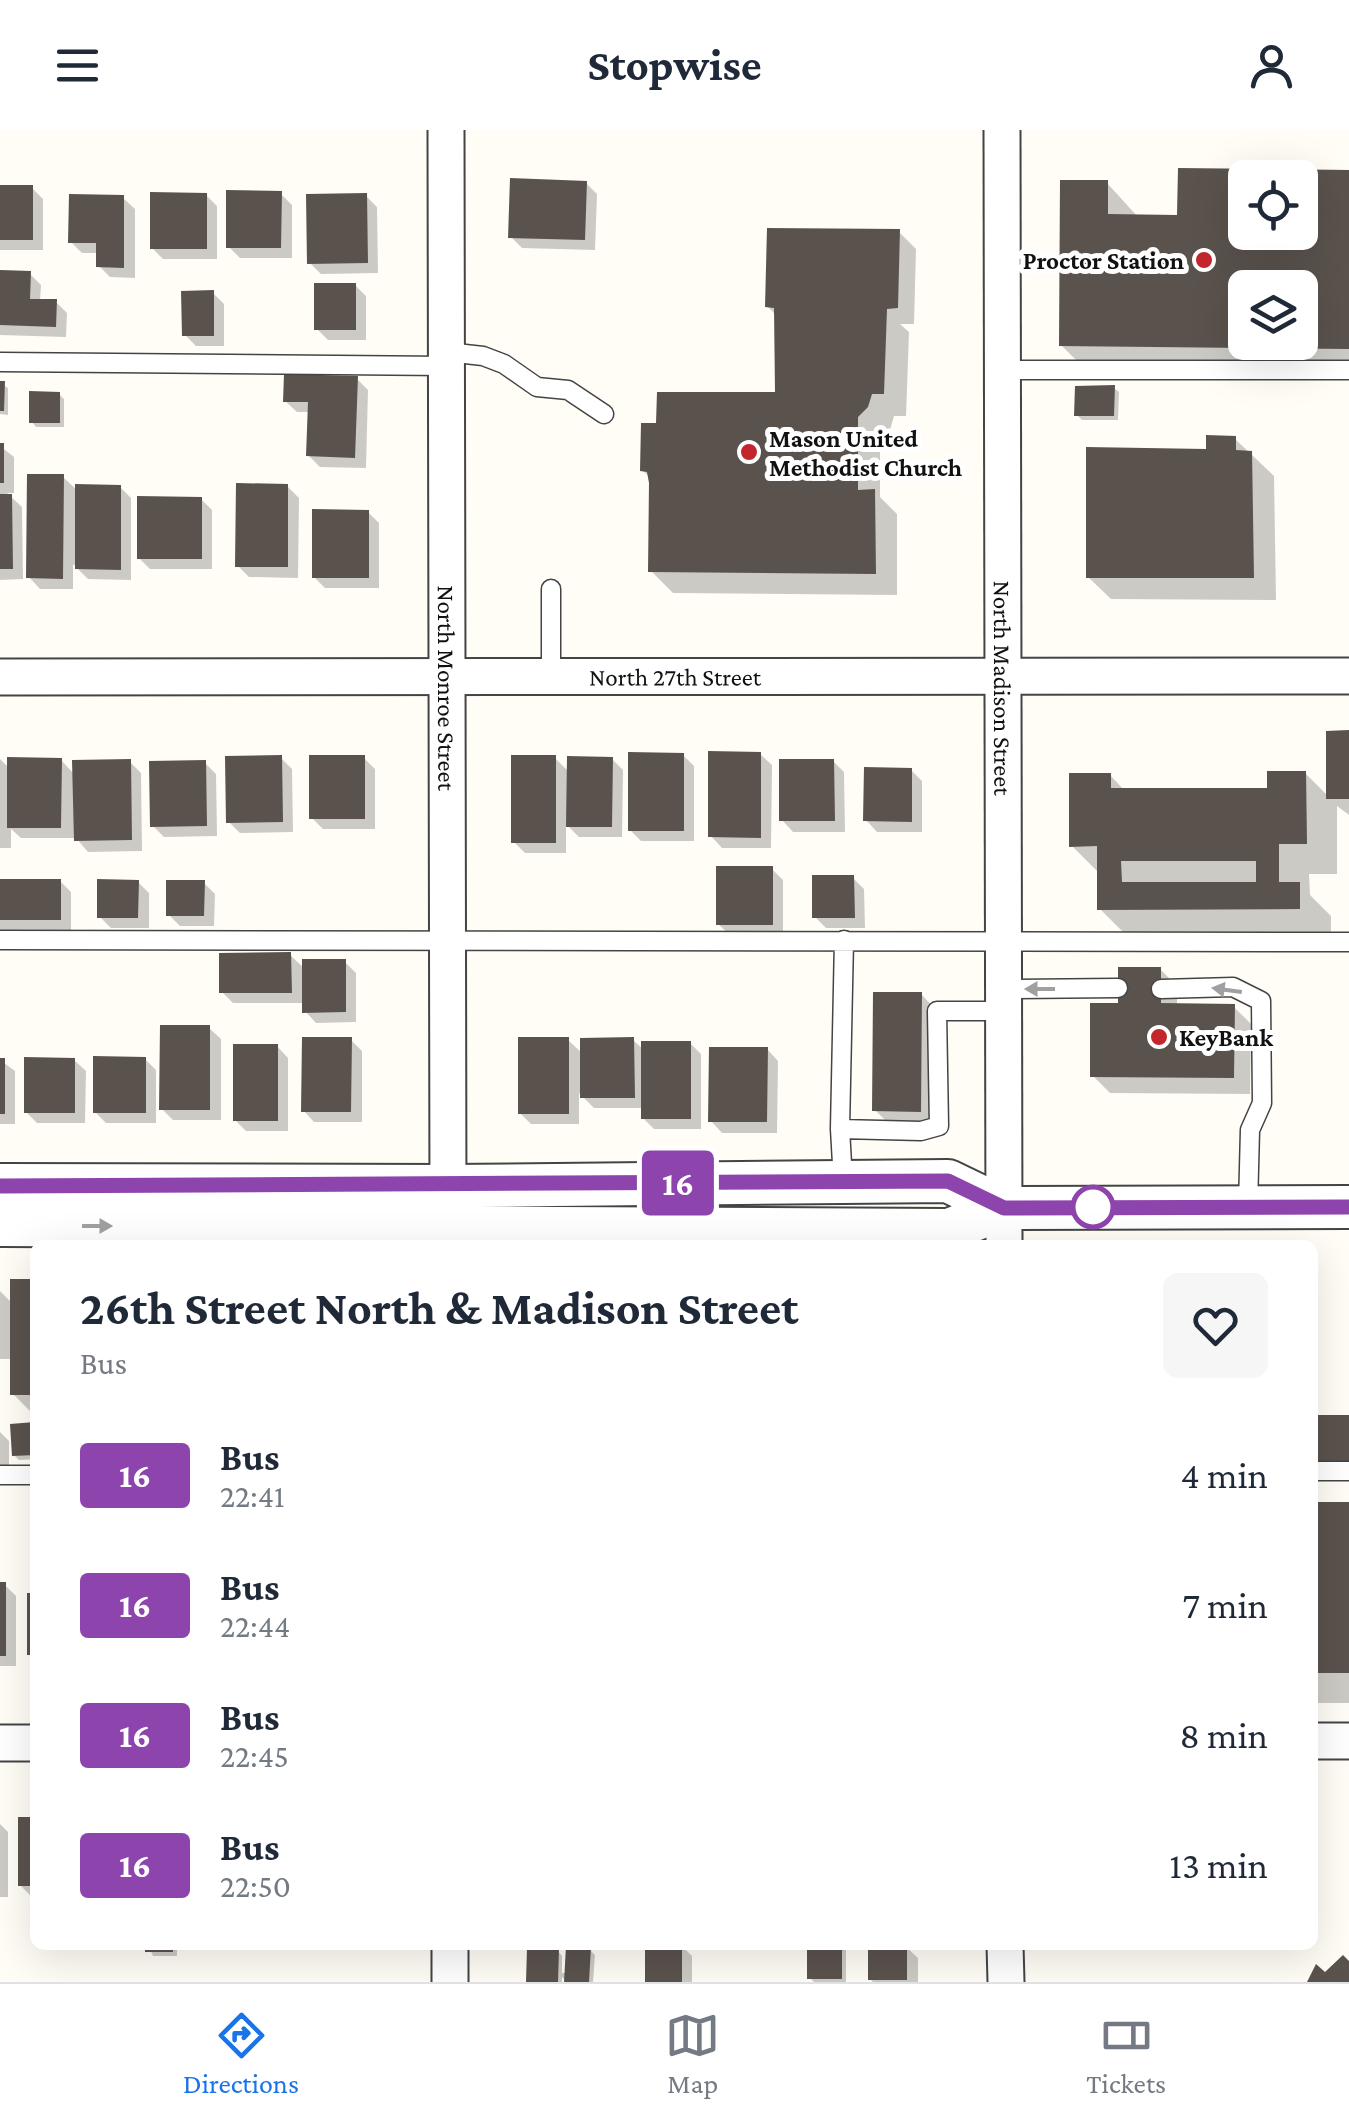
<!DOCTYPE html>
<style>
:root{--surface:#fff;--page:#f6f6f7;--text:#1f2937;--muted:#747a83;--line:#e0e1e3;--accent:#1a73e8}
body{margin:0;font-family:"Crimson Pro",serif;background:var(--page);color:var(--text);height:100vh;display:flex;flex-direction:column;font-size:38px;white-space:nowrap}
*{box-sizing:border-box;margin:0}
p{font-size:32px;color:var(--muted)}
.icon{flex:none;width:55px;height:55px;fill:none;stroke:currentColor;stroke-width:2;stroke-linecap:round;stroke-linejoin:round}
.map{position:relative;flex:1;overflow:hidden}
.sheet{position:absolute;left:30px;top:1110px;width:1288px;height:710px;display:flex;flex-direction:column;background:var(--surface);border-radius:15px;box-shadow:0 10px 40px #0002}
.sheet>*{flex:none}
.badge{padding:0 20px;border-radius:8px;font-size:35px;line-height:65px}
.fabs{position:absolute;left:1228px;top:30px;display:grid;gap:20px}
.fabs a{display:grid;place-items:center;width:90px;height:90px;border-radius:15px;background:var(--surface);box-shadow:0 10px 40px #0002;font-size:50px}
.map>.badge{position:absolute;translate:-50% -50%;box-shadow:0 0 0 5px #fff}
.round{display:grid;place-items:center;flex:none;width:105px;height:105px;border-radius:15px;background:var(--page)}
.head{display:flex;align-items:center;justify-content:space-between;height:170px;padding:0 50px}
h1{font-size:48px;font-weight:700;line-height:75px}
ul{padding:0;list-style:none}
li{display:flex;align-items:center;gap:30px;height:130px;padding:0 50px}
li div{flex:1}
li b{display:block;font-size:38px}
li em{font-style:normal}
li .badge{min-width:110px;font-weight:700;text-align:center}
header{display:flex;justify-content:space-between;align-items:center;height:130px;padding:0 50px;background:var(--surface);font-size:45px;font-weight:700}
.tab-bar{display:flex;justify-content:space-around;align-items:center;height:140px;border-top:2px solid var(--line);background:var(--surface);font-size:28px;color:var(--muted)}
.tab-bar a{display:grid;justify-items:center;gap:5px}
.tab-bar .current{color:var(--accent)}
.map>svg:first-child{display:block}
.shadow{fill:#0003;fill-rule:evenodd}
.building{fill:#5a524d;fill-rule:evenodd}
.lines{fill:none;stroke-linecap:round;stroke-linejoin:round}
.service-casing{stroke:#444;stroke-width:21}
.minor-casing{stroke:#444;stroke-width:39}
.tertiary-casing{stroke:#444;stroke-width:46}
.service{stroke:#fff;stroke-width:18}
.minor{stroke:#fff;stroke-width:35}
.tertiary{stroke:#fff;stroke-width:42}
.oneway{fill:#a0a0a0}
.line-casing{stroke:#fff;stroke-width:22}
.line{stroke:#8e44ad;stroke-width:15}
.poi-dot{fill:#c4262e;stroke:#fff;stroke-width:4}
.stop-dot{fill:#fff;stroke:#8e44ad;stroke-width:5}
.labels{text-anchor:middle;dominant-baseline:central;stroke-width:10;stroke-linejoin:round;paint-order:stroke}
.poi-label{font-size:25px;font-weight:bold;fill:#111;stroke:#fff;text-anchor:start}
.street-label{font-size:25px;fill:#111;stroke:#fff}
</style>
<header><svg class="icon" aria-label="menu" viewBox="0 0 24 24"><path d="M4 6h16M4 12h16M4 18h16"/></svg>Stopwise<svg class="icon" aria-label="person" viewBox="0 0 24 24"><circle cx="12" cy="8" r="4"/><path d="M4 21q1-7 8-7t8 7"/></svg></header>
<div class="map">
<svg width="1349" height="1852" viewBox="0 0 1349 1852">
<rect width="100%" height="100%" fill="#fffdf5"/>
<!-- shadow -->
<path class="shadow" d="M1180,41H1349V249L1093,247L1061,215L1107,53L1138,87H1180ZM1245,48H1300V102H1245ZM1245,158H1300V212H1245Z
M586,53L597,64L595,120L522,118L511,107Z
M0,58H32L43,69V120H0Z
M281,64L292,75V128H240L229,117Z
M206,65L217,76V129H163L152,118Z
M366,66L377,77L378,143L321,144L310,133Z
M123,68L135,79V148L110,147L99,136V123H82L71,112Z
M899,102L916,119L914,194H900L909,202L906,286H894L890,300L880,310V367L897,384V465L673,463L651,441V348L642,340L658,296L777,264L776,185L767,176Z
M0,143L30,144L41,155L40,171L56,172L67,183L66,207L0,205Z
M355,155L366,166V210H328L317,199Z
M213,163L224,174V216H196L185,205Z
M357,249L368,260L366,338L320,337L308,325L310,282H297L285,271Z
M0,253L8,258V285L0,284Z
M1114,258L1119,262L1118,290H1082L1077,285Z
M59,264L64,269V297H36L32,292Z
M1235,309L1274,346L1276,470L1111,469L1088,447L1208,322Z
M0,316L14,327V363H7L22,377L23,449L0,450Z
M63,347L78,361L120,357L131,368V450L88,449L73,434V459H40L29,447Z
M287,356L299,368L298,448L249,447L238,436Z
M201,369L212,380V439H150L139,428Z
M368,382L379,393V458H325L314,447Z
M1349,603V685L1337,676V744H1309L1310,765L1331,786V809L1131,810L1100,779L1099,743L1072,716L1110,645L1125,661H1269L1305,643L1329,667Z
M760,624L772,635L771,718H722L711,706Z
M683,625L694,636V711H641L630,700Z
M281,628L292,639L293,702L240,703L229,692Z
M364,628L375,639V699H323L312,688Z
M555,628L569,642L612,629L623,640L622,707H579L566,694V723H525L514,712Z
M0,629L10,639L61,630L75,645L130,632L141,643L142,721L88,722L76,708H21L11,699V718H0Z
M833,631L844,642L845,702H793L782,690Z
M205,633L216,644L217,706L164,707L153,696Z
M911,640L922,651V702H877L866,690Z
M772,739L783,750V805H730L718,794Z
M853,748L864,759L865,798H826L815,787Z
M0,751H60L71,762V801H0Z
M138,752L149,763V798H111L100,787Z
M204,753L215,764L214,796H180L169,785Z
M290,825L305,839L345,832L356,843V892L316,893L305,881V873H233L222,862Z
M1160,839L1177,856V876H1233L1251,894L1250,964L1110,963L1093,946L1120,875Z
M921,864L938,882L937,998L892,997L875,980Z
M209,898L221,909V990H173L162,979Z
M351,910L362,921V992H314L303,980Z
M568,910L583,924L633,910L644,920L690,913L701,924V999H654L643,988V978H594L579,963V994H531L520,983Z
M277,916L288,928V1001H246L235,990Z
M767,919L778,931L777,1003H722L711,991Z
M145,929L156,940V993H106L95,982Z
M0,930L15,941V994H0Z
M74,930L86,941L85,993H37L26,982Z
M35,1152V1281H30L13,1264V1229H0V1161L13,1174Z
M35,1295V1329L19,1330L14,1325Z
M0,1302L9,1311V1335H0Z
M1312,1376L1349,1377V1573H1312Z
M0,1455H5L16,1466V1536H0Z
M35,1690V1766H31L20,1755Z
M0,1694L8,1702V1767H0Z
M148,1815H177V1826H153Z
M681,1815L692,1826V1852H648Z
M810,1815H842L846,1819V1852H814L810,1848Z
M906,1817L918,1828V1852H873L870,1849Z
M590,1820L595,1825L593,1852H567L562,1847V1852H529L558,1821L562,1826V1843H567Z"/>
<!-- building -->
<path class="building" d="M1178,38L1349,40V219L1059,216L1060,50H1108V84L1177,85ZM1245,48H1300V102H1245ZM1245,158H1300V212H1245Z
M510,48L587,51L585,110L508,108Z
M0,55H33V110H0Z
M226,60L282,61L281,118H226Z
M150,62L207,63V119H150Z
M367,63L368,133L307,134L306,64Z
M69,64L124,65V138L96,137V113H68Z
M767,98L900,99L898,178L887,179L884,264H872L868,277L858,287V360L875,359L876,444L648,442L649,353L647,342L640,341L641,293H656L657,262H775L774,178L765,177Z
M0,140L31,141L30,169H57L56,197L0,195Z
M314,153H356V200H314Z
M214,160V206H182L181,161Z
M284,244L358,246L355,328L306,326L308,272H283Z
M0,251H5L4,281H0Z
M1115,255L1114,286H1074L1075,256Z
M29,261L60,262V293H29Z
M1206,305L1236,306V320L1252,321L1254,448H1086V317L1206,319Z
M0,313H4V353H0Z
M27,344H64L63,449L26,448Z
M236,353L288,354V437H235Z
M75,354L121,355V440L75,439Z
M0,364H12L13,439H0Z
M137,366L202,367V429H137Z
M312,379L369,380V448H312Z
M1349,600V669H1326V601Z
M708,621L761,622V708L708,707Z
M628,622L684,623V701H628Z
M282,625L283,692L226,693L225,626Z
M309,625H365V689H309Z
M511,625H556V713H511Z
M567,626L613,627L612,697H566Z
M7,627L62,628L61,698H7Z
M131,629L132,710L74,711L72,630Z
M779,629H834L835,691H779Z
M206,630L207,696L150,697L149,631Z
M864,637L912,638V692L863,691Z
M1267,641H1306L1307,714H1279V752H1300V779L1097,780V716L1069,717V643H1111V658H1267ZM1121,731H1256V752H1122Z
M716,736H773V795H716Z
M812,745H854L855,788H812Z
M0,749H61V790H0Z
M97,749L139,750L138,788H97Z
M166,750H205L204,786H166Z
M291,822L292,863H219V823Z
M302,829H346V882L302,883Z
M1118,837H1161V873L1235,874L1234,948L1090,947V873H1118Z
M873,862H922L921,982L872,981Z
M160,895H210V980H159Z
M302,907H352L351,982H301Z
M518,907H569V984H518Z
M634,907L635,968H580V908Z
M641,911H691V989H641Z
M233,914H278V991H233Z
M709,917H768L767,992H708Z
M93,926L146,927V983H93Z
M24,927L75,928V983H24Z
M0,928H5V984H0Z
M10,1149H35V1265H10Z
M1312,1285H1349V1332H1312Z
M35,1292V1325L12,1326L10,1294Z
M1312,1372H1349V1543H1312Z
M0,1452H6V1526H0Z
M27,1463H35V1525H27Z
M18,1687H35V1756H18Z
M145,1815H173V1822H145Z
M645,1815H682V1852H645Z
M807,1815H842V1849H807Z
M868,1815H907V1850H868Z
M566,1816L591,1817L589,1852H564Z
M527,1818H559L558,1852H526Z
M1343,1825L1349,1831V1852H1307L1316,1834L1325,1842Z"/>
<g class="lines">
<!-- service casing -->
<g class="service-casing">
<path id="service" d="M447,222L483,226L504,234L537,257L568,260L604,284
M0,232L446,236
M1002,240H1349
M551,546V459
M0,810L1349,812
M1004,859L1118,858
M1161,859L1233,857L1261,871L1262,973L1250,1000L1248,1076
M840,999L921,1001L939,996L937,881H1004
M843,1051L840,999L844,810
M1312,1341H1349
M0,1345H35"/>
</g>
<!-- minor casing -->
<g class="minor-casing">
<g id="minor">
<path id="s1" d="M446,0L448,1079"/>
<path id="s2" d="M1002,0L1004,1115"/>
<path id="s3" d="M0,547L1349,546"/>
<path d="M1312,1611H1349"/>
<path d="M0,1613H35"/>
<path d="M450,1815V1852"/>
<path d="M1005,1815L1006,1852"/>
</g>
</g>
<!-- tertiary casing -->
<g class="tertiary-casing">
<path id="tertiary" d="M0,1055L448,1056L948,1051L1004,1078
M0,1095L949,1100L1004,1078L1349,1077"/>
</g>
<!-- service -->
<use href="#service" class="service"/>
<!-- minor -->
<use href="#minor" class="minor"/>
<!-- tertiary -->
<use href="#tertiary" class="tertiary"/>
</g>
<!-- one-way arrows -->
<defs><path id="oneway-solid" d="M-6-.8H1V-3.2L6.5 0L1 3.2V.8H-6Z" transform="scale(2.5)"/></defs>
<g class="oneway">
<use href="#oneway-solid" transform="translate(1040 859) rotate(180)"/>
<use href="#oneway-solid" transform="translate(1227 860) rotate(-172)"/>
<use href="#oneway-solid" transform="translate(97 1096)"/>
</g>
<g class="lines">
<!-- line casing -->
<g class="line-casing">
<path id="line" d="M0,1056L948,1051L1004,1078L1349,1077"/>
</g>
<!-- line -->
<use href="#line" class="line"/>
</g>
<!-- markers -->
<g class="poi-dot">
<circle cx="1204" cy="130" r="10"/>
<circle cx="749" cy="322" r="10"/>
<circle cx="1159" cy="907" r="10"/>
</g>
<circle class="stop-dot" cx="1093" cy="1077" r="20"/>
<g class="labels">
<!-- poi labels -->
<g class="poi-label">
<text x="1184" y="130" text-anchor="end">Proctor Station</text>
<text x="769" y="308">Mason United<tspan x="769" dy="29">Methodist Church</tspan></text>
<text x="1179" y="907">KeyBank</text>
</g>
<!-- street labels -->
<g class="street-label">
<text stroke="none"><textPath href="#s3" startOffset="675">North 27th Street</textPath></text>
<text stroke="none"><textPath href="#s1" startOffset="558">North Monroe Street</textPath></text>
<text stroke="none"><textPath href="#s2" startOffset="558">North Madison Street</textPath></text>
</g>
</g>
</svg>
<div class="fabs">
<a><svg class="icon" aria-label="locate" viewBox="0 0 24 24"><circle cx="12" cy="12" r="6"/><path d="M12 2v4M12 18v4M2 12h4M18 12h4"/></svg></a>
<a><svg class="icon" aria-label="layers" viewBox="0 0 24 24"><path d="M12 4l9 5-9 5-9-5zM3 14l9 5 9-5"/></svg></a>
</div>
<b class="badge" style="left:678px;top:1053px;background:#8e44ad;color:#fff">16</b>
<section class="sheet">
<div class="head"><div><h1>26th Street North &amp; Madison Street</h1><p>Bus</p></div><a class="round"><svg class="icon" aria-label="heart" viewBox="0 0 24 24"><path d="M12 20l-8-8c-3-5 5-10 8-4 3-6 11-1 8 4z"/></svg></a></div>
<ul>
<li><span class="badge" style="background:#8e44ad;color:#fff">16</span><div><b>Bus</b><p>22:41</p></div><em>4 min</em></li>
<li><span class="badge" style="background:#8e44ad;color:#fff">16</span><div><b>Bus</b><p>22:44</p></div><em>7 min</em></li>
<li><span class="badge" style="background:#8e44ad;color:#fff">16</span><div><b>Bus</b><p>22:45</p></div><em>8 min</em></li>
<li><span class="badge" style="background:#8e44ad;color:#fff">16</span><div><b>Bus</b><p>22:50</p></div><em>13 min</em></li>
</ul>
</section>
</div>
<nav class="tab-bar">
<a class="current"><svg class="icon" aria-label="directions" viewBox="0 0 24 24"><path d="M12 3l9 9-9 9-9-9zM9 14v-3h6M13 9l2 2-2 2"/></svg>Directions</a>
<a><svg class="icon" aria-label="map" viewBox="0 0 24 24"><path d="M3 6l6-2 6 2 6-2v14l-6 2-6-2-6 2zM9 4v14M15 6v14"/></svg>Map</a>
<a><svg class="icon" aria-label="tickets" viewBox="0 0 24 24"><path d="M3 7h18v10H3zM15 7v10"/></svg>Tickets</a>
</nav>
